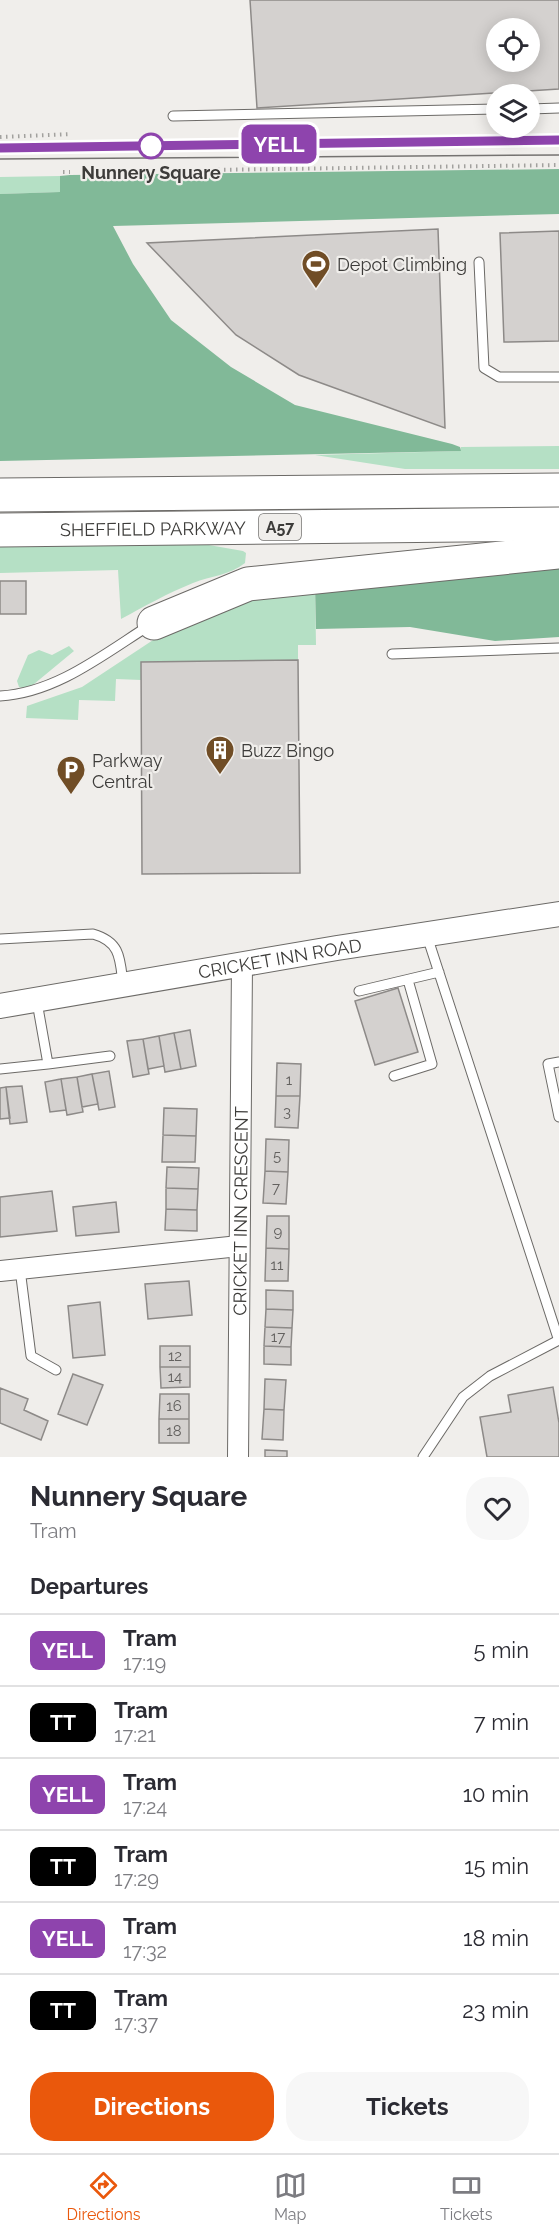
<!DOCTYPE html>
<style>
:root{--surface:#fff;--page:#f7f7f7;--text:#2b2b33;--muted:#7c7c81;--line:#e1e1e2;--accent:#ea580c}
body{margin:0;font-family:Raleway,sans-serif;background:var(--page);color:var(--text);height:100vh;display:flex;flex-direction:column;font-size:22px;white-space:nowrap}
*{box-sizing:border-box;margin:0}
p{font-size:20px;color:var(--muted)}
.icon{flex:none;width:33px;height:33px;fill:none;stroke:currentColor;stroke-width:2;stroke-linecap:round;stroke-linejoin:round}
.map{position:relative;height:1457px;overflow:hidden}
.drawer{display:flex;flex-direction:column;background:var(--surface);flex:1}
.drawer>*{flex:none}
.badge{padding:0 12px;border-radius:9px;font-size:21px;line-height:39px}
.buttons{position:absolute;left:486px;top:18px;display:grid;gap:12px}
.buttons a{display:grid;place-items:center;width:54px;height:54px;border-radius:50%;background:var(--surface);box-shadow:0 3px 15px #0003;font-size:30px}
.map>.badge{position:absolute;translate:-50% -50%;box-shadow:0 0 0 3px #fff}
h2{padding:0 30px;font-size:22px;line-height:54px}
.round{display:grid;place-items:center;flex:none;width:63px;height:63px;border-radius:24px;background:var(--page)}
.head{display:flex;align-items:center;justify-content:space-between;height:102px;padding:0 30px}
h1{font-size:28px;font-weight:700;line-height:45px}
.cta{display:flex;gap:12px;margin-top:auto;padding:12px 30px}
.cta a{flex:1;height:69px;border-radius:24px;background:var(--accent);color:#fff;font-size:24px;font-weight:700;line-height:69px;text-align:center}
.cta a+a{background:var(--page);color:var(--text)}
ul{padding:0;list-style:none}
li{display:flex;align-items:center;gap:18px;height:72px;padding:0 30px;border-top:2px solid var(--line)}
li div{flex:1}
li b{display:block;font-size:22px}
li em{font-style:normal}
li .badge{min-width:66px;font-weight:700;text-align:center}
.tab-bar{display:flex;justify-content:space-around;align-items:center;height:84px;border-top:2px solid var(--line);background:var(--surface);font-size:16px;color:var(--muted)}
.tab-bar a{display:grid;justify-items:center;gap:3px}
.tab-bar .on{color:var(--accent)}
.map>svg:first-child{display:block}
.green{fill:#b5e0c5}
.forest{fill:#81b998}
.building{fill:#d4d1cf;stroke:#8d8a88;stroke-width:1.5;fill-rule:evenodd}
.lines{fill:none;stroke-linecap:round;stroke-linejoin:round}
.service-casing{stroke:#6c6a67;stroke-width:11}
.minor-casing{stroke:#6c6a67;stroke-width:22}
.tertiary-casing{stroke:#6c6a67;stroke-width:26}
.trunk-casing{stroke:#6c6a67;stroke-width:35}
.path{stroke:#a2a19e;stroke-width:4;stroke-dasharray:1.5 4.5;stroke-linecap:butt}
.service{stroke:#fff;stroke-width:9}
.minor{stroke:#fff;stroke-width:20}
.tertiary{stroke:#fff;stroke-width:24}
.trunk{stroke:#fff;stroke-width:33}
.tram{stroke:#757371;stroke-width:1.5}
.line-casing{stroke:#fff;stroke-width:14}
.line{stroke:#8e44ad;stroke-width:9}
.stop-dot{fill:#fff;stroke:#8e44ad;stroke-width:3}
.labels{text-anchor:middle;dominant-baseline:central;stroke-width:4.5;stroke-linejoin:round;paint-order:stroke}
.number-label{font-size:15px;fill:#63615f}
.shield{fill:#f0eeeb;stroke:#73716f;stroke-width:1.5}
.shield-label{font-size:16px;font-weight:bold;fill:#3d3c3a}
.stop-label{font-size:18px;font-weight:bold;fill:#3d3c3a;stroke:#f0eeeb}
.poi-label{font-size:18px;fill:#3d3c3a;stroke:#f0eeeb;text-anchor:start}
.street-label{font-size:18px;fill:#3d3c3a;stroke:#f0eeeb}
</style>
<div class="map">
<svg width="559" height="1457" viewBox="0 0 559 1457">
<rect width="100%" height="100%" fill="#f0eeeb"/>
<!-- green -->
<path class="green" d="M60,176L61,192L0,194V177Z
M559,446V469H405L315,455L460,451L461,447Z
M186,541L243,551L246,553L245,563C230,575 211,576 193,583C168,593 145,606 121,619L118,570L0,573V544Z
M315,585L316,645H298V660L141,662V680L116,679L115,701L79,700L78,720L26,718L27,706L82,687L194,613Z
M69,646L74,651L28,689L19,687L17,681L28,655L39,650L52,655Z"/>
<!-- forest -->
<path class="forest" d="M559,169V214L113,226L133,264L171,320L231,367L295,405L452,444L460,447L461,451L0,461V194L60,192V176L70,175Z
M559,566V637L495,641L410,627L316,629L315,585Z"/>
<!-- building -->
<path class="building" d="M250,0H559V89L257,108ZM496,28H530V62H496Z
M438,229L445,428L299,375L236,335L147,243Z
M559,231V341L504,342L500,233Z
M0,581H26V614H0Z
M298,660L300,873L142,874L141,662Z
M398,988L418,1052L375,1065L355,1001Z
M190,1030L196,1066L181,1069L174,1033Z
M174,1033L181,1069L165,1072L159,1036Z
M159,1036L164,1066L148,1069L143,1039Z
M143,1039L149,1074L133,1077L127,1041Z
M277,1063L301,1064L300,1096H276Z
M109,1071L115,1107L99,1110L92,1074Z
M92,1074L98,1104L82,1107L77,1077Z
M77,1077L83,1112L67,1115L61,1079Z
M61,1079L66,1110L50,1112L45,1082Z
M22,1086L27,1122L10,1124L6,1087Z
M6,1087L10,1118L0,1119V1088Z
M276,1096H300L298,1128L275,1127Z
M164,1108L197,1109L196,1136L163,1135Z
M163,1135L196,1136L195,1162H162Z
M266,1139L289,1140L288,1172L265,1171Z
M167,1167L199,1168L198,1189L166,1188Z
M265,1171L288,1172L286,1204L263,1203Z
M166,1188L198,1189L197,1210L166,1209Z
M52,1191L57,1231L0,1237V1197Z
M116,1202L119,1232L76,1236L73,1207Z
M166,1209L197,1210V1231L165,1230Z
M267,1216H289V1249L266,1248Z
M266,1248L289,1249L288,1281H265Z
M189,1281L192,1315L148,1319L145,1284Z
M266,1290L293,1291V1310L266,1309Z
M100,1302L105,1355L73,1358L68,1306Z
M266,1309L293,1310L292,1328L265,1327Z
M265,1327L292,1328L291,1347L264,1346Z
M160,1346H190V1367H160Z
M264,1346L291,1347V1365L264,1364Z
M160,1367H190V1387L161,1388Z
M73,1374L103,1385L87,1425L58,1414Z
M265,1379L286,1380L284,1410L264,1409Z
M553,1387L559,1423V1457H487L480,1417L511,1412L508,1395Z
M0,1388L28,1399L24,1410L48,1421L41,1440L0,1423Z
M160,1394H189V1419H159Z
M264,1409L284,1410L283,1440L262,1439Z
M159,1419H189V1443H159Z
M265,1450L287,1451V1457H265Z"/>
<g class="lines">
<!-- service casing -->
<g class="service-casing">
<path id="service" d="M530,109L559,108
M173,116L496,109
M479,262L484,368L499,377H559
M392,654L559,648
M0,696C56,693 104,654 150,625
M427,936L558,1338
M0,939L93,934C121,942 120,959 123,984
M359,991L439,972
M559,1062L548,1064L559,1117
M48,1064L110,1056
M0,1069L48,1064L37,1002
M394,1076L432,1064L408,980
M20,1269L31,1356L56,1370
M423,1457L463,1397L490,1376L559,1340"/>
</g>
<!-- minor casing -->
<g class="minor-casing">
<g id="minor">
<path d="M0,1271L239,1246"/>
<path id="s1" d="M238,1457L242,964"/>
</g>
</g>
<!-- tertiary casing -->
<g class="tertiary-casing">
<g id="tertiary">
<path id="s2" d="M0,1006L337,948L559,914"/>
</g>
</g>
<!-- trunk casing -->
<g class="trunk-casing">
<g id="trunk">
<path d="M0,495L559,490"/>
<path id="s3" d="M0,530L559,524"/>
<path d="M154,623L248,584L559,552"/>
</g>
</g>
<!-- path -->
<path class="path" d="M0,137L71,134
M206,170L559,165
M63,172H70"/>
<!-- service -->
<use href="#service" class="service"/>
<!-- minor -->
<use href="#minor" class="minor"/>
<!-- tertiary -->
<use href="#tertiary" class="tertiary"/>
<!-- trunk -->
<use href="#trunk" class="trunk"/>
<!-- tram -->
<path class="tram" d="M0,148L559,140
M0,159L559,155"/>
</g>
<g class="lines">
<!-- line casing -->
<g class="line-casing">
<path id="line" d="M0,148L559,140"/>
</g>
<!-- line -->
<use href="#line" class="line"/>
</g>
<!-- icons -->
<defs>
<g id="stadium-pin" transform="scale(1.5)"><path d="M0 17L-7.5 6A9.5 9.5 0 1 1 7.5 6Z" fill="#704d26" stroke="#f0eeeb"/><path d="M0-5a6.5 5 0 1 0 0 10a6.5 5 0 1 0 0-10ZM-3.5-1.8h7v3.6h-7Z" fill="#fff"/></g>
<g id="building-pin" transform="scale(1.5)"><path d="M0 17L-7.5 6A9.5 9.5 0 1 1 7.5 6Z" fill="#704d26" stroke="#f0eeeb"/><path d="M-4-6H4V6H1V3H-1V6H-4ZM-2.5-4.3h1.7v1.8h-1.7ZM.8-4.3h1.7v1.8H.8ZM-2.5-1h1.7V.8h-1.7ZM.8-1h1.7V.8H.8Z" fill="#fff"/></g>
<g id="parking-pin" transform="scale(1.5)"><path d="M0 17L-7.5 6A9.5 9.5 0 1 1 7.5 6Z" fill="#704d26" stroke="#f0eeeb"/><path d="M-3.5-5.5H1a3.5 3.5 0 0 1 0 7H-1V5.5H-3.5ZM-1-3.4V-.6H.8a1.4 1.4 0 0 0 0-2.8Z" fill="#fff"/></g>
</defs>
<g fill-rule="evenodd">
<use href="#stadium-pin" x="316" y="264"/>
<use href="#building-pin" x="220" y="750"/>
<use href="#parking-pin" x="71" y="770"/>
</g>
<!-- markers -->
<circle class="stop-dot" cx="151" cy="146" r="12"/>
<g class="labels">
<!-- number labels -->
<g class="number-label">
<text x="289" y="1080">1</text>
<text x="287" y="1112">3</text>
<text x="277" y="1156">5</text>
<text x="276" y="1188">7</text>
<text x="278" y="1232">9</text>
<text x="277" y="1265">11</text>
<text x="278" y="1337">17</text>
<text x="175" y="1356">12</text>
<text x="175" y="1377">14</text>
<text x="174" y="1406">16</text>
<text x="174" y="1431">18</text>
</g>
<!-- shield labels -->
<rect class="shield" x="259" y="514" width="42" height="26" rx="4.5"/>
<g class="shield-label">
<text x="280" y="527">A57</text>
</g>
<!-- stop labels -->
<g class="stop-label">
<text x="151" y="172">Nunnery Square</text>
</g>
<!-- poi labels -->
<g class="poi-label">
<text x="337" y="264">Depot Climbing</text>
<text x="241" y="750">Buzz Bingo</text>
<text x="92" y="760">Parkway<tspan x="92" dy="21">Central</tspan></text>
</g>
<!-- street labels -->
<g class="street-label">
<text stroke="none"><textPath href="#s3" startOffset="153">SHEFFIELD PARKWAY</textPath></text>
<text stroke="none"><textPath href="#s2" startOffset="284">CRICKET INN ROAD</textPath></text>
<text stroke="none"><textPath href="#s1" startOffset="246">CRICKET INN CRESCENT</textPath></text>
</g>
</g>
</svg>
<div class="buttons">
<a><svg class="icon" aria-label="locate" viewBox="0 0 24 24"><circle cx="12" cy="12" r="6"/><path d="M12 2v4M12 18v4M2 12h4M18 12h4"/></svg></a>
<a><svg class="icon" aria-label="layers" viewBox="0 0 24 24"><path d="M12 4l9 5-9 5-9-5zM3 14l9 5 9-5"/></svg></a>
</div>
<b class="badge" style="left:279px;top:144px;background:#8e44ad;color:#fff">YELL</b>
</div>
<section class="drawer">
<div class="head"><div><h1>Nunnery Square</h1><p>Tram</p></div><a class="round"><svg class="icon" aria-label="heart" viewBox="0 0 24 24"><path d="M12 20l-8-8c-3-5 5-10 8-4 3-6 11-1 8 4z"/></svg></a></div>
<h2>Departures</h2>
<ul>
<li><span class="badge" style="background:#8e44ad;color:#fff">YELL</span><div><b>Tram</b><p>17:19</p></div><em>5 min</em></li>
<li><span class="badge" style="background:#000;color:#fff">TT</span><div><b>Tram</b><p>17:21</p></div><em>7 min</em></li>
<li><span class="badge" style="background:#8e44ad;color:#fff">YELL</span><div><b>Tram</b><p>17:24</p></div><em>10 min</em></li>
<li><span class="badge" style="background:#000;color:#fff">TT</span><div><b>Tram</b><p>17:29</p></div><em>15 min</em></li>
<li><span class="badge" style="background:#8e44ad;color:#fff">YELL</span><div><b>Tram</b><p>17:32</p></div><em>18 min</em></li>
<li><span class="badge" style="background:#000;color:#fff">TT</span><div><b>Tram</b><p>17:37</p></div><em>23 min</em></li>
</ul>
<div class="cta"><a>Directions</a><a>Tickets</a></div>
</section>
<nav class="tab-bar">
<a class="on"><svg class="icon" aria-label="directions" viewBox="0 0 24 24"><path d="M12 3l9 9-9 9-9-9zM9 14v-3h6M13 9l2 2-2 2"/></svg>Directions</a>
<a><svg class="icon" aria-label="map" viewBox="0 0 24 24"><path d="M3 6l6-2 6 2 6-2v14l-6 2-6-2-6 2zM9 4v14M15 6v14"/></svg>Map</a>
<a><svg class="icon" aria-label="tickets" viewBox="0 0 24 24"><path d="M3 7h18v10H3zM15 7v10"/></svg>Tickets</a>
</nav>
